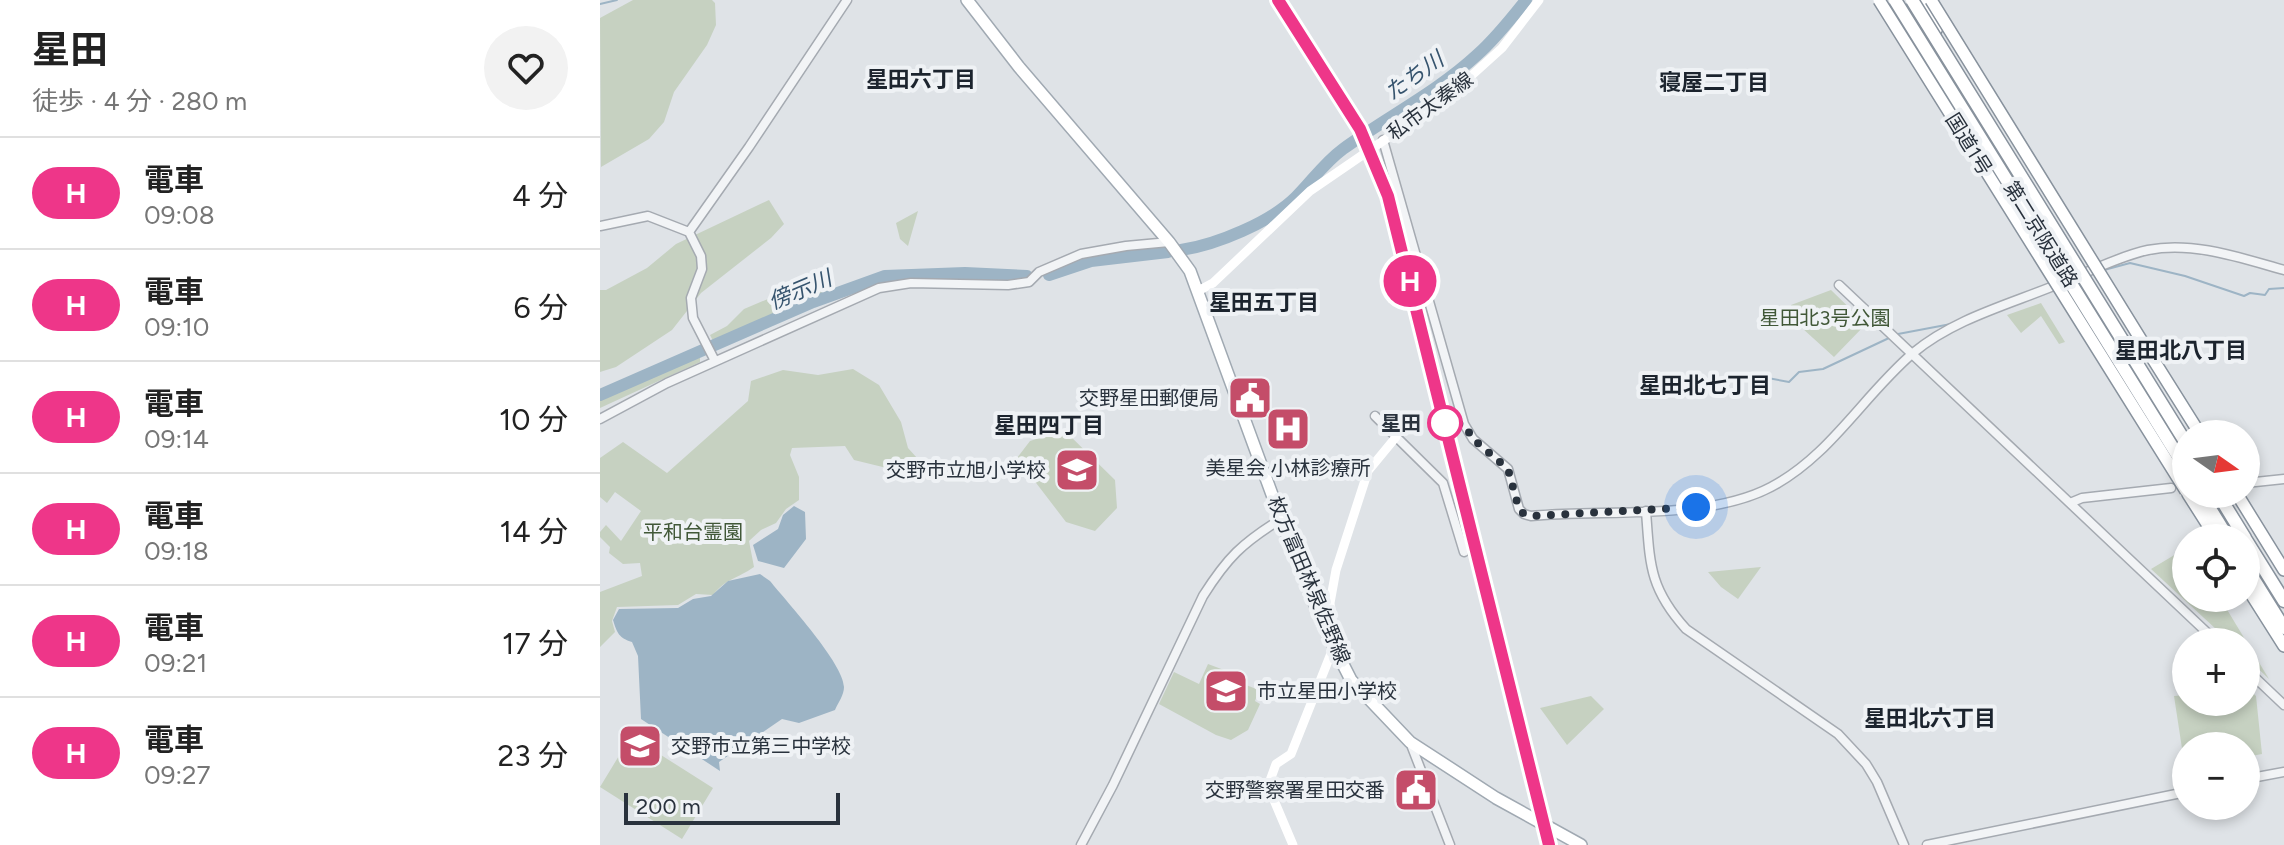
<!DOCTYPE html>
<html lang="ja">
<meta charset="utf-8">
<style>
:root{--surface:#fff;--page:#f2f2f2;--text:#222;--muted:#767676;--line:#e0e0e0}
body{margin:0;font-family:Figtree,"Noto Sans JP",sans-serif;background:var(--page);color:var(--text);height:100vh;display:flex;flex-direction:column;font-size:30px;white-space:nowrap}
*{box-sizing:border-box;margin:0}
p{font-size:26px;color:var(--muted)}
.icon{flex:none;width:44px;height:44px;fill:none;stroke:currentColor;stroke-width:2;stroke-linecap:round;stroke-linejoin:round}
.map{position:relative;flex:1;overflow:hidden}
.sheet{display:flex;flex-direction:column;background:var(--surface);width:600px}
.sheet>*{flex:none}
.badge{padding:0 16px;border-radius:26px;font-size:28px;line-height:52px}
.needle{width:52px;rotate:104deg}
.fabs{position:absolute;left:1572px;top:420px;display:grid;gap:16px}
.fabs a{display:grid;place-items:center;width:88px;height:88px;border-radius:50%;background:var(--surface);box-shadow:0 4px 12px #0003;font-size:40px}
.scale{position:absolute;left:24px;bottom:20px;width:216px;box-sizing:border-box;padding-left:8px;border:4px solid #29323d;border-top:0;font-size:22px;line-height:28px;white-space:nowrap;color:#29323d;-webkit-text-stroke:6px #eff2f5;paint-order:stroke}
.you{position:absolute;width:40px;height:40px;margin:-20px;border:6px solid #fff;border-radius:50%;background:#1a73e8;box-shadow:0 0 0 12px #1a73e833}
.map>.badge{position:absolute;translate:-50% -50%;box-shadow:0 0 0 4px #fff}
.round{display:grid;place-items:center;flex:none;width:84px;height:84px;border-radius:42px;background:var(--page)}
.summary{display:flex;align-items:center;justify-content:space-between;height:136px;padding:0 32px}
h1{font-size:38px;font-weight:700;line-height:60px}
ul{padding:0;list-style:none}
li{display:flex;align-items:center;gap:24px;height:112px;padding:0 32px;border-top:2px solid var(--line)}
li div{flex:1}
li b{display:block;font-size:30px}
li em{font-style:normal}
li .badge{min-width:88px;font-weight:700;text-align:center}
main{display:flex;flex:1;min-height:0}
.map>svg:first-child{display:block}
.green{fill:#c6d1c1}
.water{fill:#9db4c5}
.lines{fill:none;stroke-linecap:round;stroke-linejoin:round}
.stream{stroke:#9db4c5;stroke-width:2}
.river{stroke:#9db4c5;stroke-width:12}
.tertiary-casing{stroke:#a5aab1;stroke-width:11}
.primary-casing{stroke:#a0a9b2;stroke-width:14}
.trunk-casing{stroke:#88929d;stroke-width:14}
.motorway-casing{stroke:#88929d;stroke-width:15}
.tertiary{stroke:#f2f4f6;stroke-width:8}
.secondary{stroke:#fff;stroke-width:9}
.primary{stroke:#fff;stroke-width:11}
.trunk{stroke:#fff;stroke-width:11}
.motorway{stroke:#fff;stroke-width:12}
.rail{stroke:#7a8490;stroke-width:2;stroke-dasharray:4 8;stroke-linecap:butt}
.trunk-bridge-casing{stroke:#88929d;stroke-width:14;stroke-linecap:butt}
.motorway-bridge-casing{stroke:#88929d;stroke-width:15;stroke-linecap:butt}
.trunk-bridge{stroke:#fff;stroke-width:11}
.motorway-bridge{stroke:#fff;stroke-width:12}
.line-casing{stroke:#fff;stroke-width:18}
.line{stroke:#ee3689;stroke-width:12}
.walk{stroke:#29323d;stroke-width:8;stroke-dasharray:0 14.4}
.stop-dot{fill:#fff;stroke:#ee3689;stroke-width:4}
.labels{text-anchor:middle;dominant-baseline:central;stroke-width:8;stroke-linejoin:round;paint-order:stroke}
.street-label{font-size:20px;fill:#29323d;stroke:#eff2f5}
.park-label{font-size:20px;fill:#415838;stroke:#eff2f5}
.poi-label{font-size:20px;fill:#29323d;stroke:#eff2f5;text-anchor:end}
.stop-label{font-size:20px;font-weight:bold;fill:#29323d;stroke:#eff2f5;text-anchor:end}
.water-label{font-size:22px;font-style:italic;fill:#36546e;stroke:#eff2f5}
.neighbourhood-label{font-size:22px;font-weight:bold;fill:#1c242e;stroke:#eff2f5}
</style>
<main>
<section class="sheet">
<div class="summary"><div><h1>星田</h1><p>徒歩 · 4 分 · 280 m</p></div><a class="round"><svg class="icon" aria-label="heart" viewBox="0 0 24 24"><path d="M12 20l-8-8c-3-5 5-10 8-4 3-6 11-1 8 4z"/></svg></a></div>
<ul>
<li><span class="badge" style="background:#ee3689;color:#fff">H</span><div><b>電車</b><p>09:08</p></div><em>4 分</em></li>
<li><span class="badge" style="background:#ee3689;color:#fff">H</span><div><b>電車</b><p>09:10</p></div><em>6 分</em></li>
<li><span class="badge" style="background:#ee3689;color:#fff">H</span><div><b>電車</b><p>09:14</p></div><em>10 分</em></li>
<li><span class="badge" style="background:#ee3689;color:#fff">H</span><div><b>電車</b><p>09:18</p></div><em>14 分</em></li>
<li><span class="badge" style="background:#ee3689;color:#fff">H</span><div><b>電車</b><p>09:21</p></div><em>17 分</em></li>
<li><span class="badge" style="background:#ee3689;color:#fff">H</span><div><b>電車</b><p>09:27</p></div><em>23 分</em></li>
</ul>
</section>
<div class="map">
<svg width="1684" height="845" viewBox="0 0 1684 845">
<rect width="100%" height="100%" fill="#dfe3e7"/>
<!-- green -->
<path class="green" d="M33,0H112L115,3L116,25L107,45L74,92L64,122L49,139L1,167L0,18Z
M169,200L184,224L171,238L101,293L72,330L16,367L0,372V290H6L47,268L76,244Z
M318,211L308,246L300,239L296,223Z
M220,277L228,292L114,343L110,335L127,326L144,309Z
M1231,290L1266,324L1234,357L1192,319L1191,305Z
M1441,303L1465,342L1459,344L1441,316L1421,333L1407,315Z
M100,354V362L0,408V397Z
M253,369L279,385L301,422L308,448L327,469V473L301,464L295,470L254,460L245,446L192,448L190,455L199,477V500L186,509L176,523L161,530L149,541L154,567C137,579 126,578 113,595L96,594L78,605L17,607L12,621L15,632L0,647V592L42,576L40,563L23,564L9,553L10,547L0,537V532L6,525L21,541L41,511L15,492L7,503L0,497V458L23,442L67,473L148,401L151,381L183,370L218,375Z
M464,430L515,480L517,508L495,531L466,522L417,458L430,441Z
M1586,548V598H1620L1669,679L1646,657V642H1630L1551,569Z
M1161,567L1138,599L1121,587L1108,572Z
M608,664L648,679L646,685L659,690L655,701L660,704L648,730L631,740L616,735L559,704L574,672L599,684Z
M1646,687L1656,696L1662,754L1646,757V746H1586L1585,768L1574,696L1586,695V702H1646Z
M991,696L1004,709L967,745L940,708Z
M31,736L113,788L82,839L0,787Z"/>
<!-- water -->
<path class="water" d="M194,506L205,512L206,539L184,568L158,561L153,545L178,529L183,515Z
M160,574L170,581C187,602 244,664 244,687C244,695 238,703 235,710L199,723L182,719L119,762L120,771L41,719L38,656L32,642C19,638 17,633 13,620L19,609L78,608L93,599L111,596L128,581Z"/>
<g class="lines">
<!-- stream -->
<path class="stream" d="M0,4L17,0
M1504,270L1530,263L1585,276L1644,296L1650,293L1665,295L1669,289L1684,288
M1298,334L1351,324
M1157,376L1189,382L1199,372L1223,369L1289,338"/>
<!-- river -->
<path class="river" d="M581,250C616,245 671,222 696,197C712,181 724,163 743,149C787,117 837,92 877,55C895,39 911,19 926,0
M449,275L491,261L568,252
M0,395L213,302L285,276L365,273L427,276"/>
<!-- tertiary casing -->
<g class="tertiary-casing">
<path id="tertiary" d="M783,140L864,424L873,439L908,469L919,509L924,514L931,516C1003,509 1107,521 1171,487C1230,456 1263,396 1313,353C1355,318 1411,304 1461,283
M0,226L48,216L89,232L149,147L247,0
M89,232L101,256L102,269L91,298L93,318L115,361
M1477,276C1500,267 1524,255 1548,250C1593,241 1641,258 1684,270
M1239,285L1617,642
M775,416L843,483L864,552
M0,419L67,383L279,288L311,283L408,285L429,282L439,272L481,254L526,246L569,242
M1646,483L1684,479
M1470,503L1482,498L1571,488
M1046,511C1050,564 1049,588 1086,629L1238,734L1266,764L1277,782L1304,845
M1646,669L1684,705
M810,742L850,845
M1646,779L1684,772
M481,845L513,785L603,596C627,558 642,543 681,519
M1327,845L1586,792"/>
</g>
<!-- primary casing -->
<g class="primary-casing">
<path id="primary" d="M367,0L419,67L569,242L590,271L681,519L723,625L751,680L810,742L896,798L981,845"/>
</g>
<!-- trunk casing -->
<g class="trunk-casing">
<path id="trunk" d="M1551,356L1600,434
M1588,494L1616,538
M1637,494L1684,570
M1646,586L1684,646"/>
</g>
<!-- motorway casing -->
<g class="motorway-casing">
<path id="motorway" d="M1320,0L1336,29
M1303,30L1331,66
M1601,494L1628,538
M1618,494L1645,538
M1646,540L1684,601
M1646,567L1684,628"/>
</g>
<!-- tertiary -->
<use href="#tertiary" class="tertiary"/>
<!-- secondary -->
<path class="secondary" d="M598,291L613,283L710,191L850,95L902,48L939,0
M723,625L732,620L730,603L736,570L768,471L796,437
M693,845L668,786L676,764L691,754L734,646"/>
<!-- primary -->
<use href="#primary" class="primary"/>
<!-- trunk -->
<use href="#trunk" class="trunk"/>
<!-- motorway -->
<use href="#motorway" class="motorway"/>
<!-- rail -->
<path class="rail" d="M678,0L760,129L788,196L949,845"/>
<!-- trunk-bridge casing -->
<g class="trunk-bridge-casing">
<path id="trunk-bridge" d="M1279,0L1586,491
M1331,0L1551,356"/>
</g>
<!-- motorway-bridge casing -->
<g class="motorway-bridge-casing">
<path id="motorway-bridge" d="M1295,0L1586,469
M1312,0L1586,443"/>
</g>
<!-- trunk-bridge -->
<use href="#trunk-bridge" class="trunk-bridge"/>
<!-- motorway-bridge -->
<use href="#motorway-bridge" class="motorway-bridge"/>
</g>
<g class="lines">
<!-- line casing -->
<g class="line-casing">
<path id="line" d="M678,0L760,129L788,196L949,845"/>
</g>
<!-- line -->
<use href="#line" class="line"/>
<!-- walk -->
<path class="walk" d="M845,423L864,424L873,439L908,469L919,509L924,514L931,516L1096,507"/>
</g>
<!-- icons -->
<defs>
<g id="civic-square" transform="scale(2.3)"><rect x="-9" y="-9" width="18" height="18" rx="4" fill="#c44d69" stroke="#eff2f5"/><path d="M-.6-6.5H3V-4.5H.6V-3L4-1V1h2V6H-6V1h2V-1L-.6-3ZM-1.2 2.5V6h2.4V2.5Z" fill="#fff"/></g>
<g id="hospital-square" transform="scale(2.3)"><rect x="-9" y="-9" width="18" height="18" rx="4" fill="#c44d69" stroke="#eff2f5"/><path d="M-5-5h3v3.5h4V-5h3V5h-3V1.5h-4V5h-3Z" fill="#fff"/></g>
<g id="school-square" transform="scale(2.3)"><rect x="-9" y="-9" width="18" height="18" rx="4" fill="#c44d69" stroke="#eff2f5"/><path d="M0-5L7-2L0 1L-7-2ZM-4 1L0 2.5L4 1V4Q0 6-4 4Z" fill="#fff"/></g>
</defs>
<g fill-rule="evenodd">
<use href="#civic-square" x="650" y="398"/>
<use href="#hospital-square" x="688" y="429"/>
<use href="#school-square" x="477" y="470"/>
<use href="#school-square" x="626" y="691"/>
<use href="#school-square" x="40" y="746"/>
<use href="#civic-square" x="816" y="790"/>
</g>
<!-- markers -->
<circle class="stop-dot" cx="845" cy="423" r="16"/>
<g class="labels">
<!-- street labels -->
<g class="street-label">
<text transform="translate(830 106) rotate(-36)">私市太秦線</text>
<text transform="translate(1369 144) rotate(58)">国道1号</text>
<text transform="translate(1441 234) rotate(58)">第二京阪道路</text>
<text transform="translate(709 580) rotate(67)">枚方富田林泉佐野線</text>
</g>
<!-- park labels -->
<g class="park-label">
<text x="1225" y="318">星田北3号公園</text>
<text x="93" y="532">平和台霊園</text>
</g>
<!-- poi labels -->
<g class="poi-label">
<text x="619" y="398">交野星田郵便局</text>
<text x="688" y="468" text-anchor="middle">美星会 小林診療所</text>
<text x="446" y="470">交野市立旭小学校</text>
<text x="657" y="691" text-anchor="start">市立星田小学校</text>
<text x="71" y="746" text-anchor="start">交野市立第三中学校</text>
<text x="785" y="790">交野警察署星田交番</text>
</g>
<!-- stop labels -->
<g class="stop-label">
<text x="821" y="423">星田</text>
</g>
<!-- water labels -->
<g class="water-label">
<text transform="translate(814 76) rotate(-35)">たち川</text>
<text transform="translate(200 290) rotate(-23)">傍示川</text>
</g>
<!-- neighbourhood labels -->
<g class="neighbourhood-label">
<text x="321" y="79">星田六丁目</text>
<text x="1114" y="82">寝屋二丁目</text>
<text x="664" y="302">星田五丁目</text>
<text x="1581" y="350">星田北八丁目</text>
<text x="1105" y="385">星田北七丁目</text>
<text x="449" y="425">星田四丁目</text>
<text x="1330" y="718">星田北六丁目</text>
</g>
</g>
</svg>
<div class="fabs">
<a><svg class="needle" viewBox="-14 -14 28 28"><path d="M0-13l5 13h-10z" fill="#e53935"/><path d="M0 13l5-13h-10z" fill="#767676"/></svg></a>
<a><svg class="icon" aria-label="locate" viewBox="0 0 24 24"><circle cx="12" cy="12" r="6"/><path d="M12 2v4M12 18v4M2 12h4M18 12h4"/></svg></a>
<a>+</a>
<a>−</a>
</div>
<div class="scale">200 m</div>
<div class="you" style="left:1096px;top:507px"></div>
<b class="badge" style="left:810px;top:281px;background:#ee3689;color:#fff">H</b>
</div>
</main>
